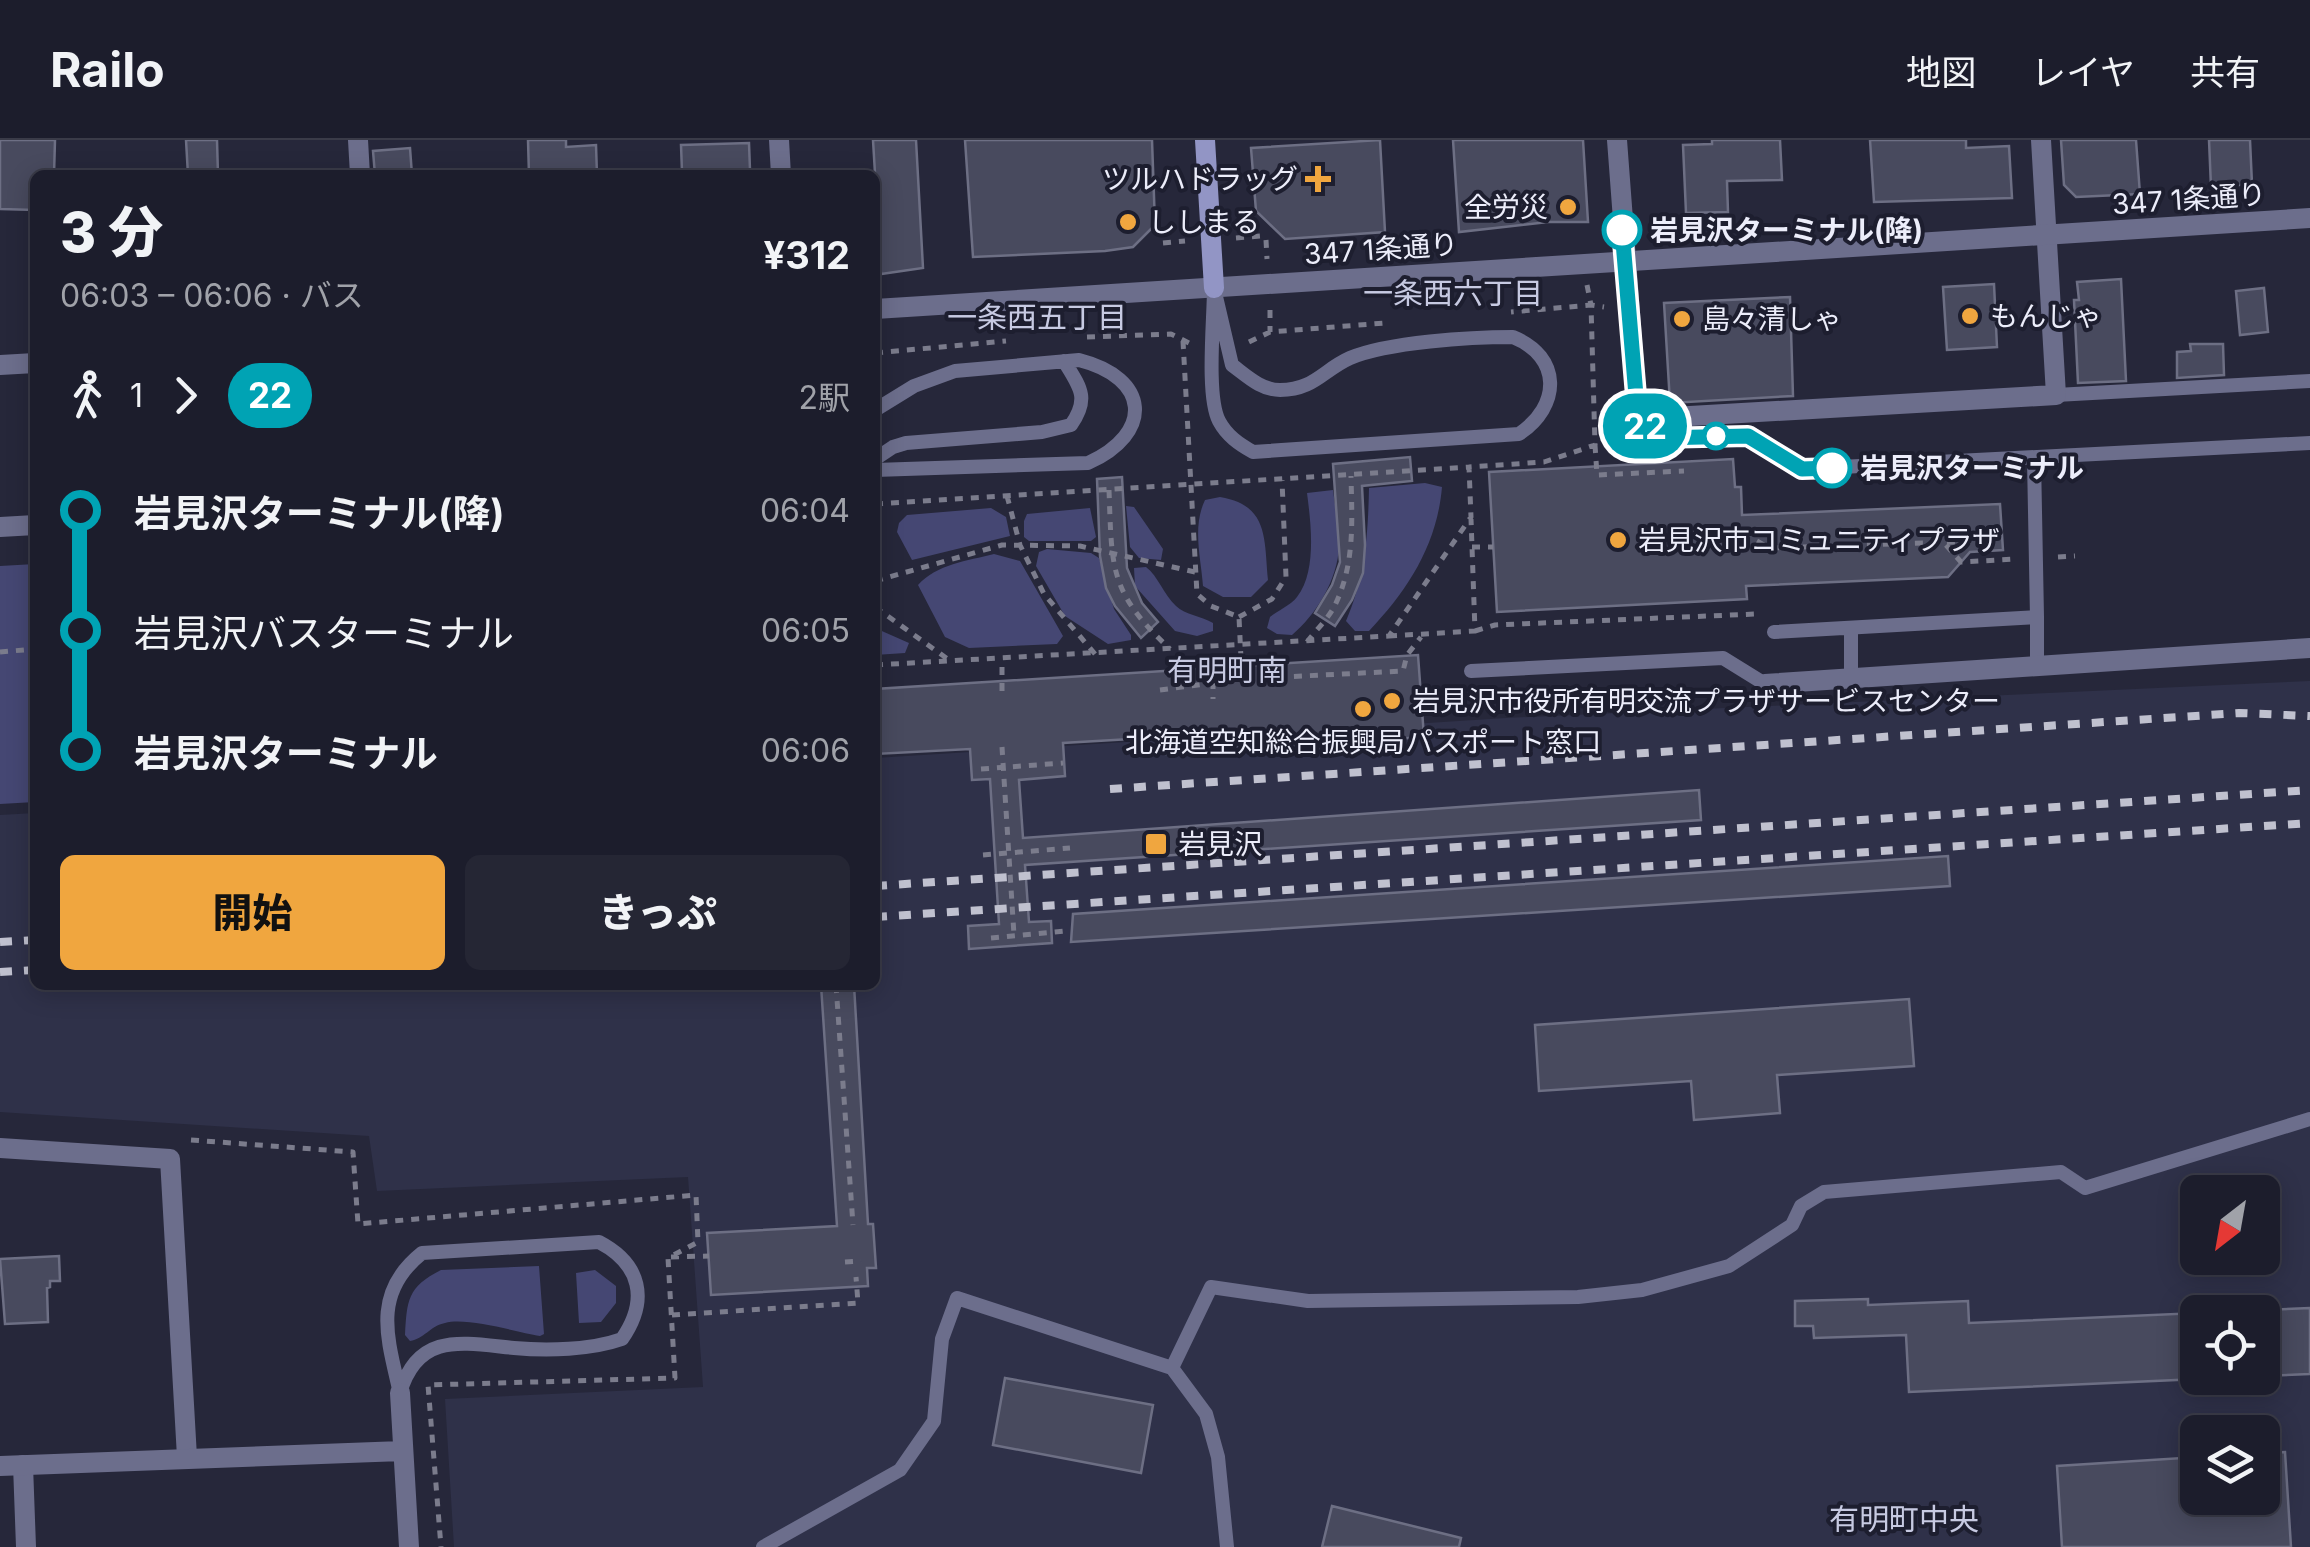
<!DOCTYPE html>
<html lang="ja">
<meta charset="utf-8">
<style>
:root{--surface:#1c1d2c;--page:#252634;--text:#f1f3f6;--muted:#a0a2a9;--line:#3a3b48;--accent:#f0a63f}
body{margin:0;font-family:Inter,"Noto Sans JP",sans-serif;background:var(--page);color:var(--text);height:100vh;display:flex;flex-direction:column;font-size:38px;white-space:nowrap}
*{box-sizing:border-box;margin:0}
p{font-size:32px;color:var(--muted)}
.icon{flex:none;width:55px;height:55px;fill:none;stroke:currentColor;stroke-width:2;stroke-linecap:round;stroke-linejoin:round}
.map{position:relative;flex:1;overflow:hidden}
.panel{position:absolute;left:30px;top:30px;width:850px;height:820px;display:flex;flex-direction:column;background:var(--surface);border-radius:15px;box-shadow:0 5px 25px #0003,0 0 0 2px var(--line)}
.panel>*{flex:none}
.badge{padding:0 20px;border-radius:32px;font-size:35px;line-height:65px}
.needle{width:65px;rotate:211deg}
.tools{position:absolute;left:2180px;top:1035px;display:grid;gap:20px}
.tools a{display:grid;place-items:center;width:100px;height:100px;border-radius:15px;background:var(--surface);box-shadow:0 5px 25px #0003,0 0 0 2px var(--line);font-size:50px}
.map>.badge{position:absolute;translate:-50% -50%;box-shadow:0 0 0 5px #fff}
.legs{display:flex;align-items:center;gap:15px;height:110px;padding:0 30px;font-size:32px}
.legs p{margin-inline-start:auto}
.head{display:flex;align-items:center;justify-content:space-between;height:170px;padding:0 30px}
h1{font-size:55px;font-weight:800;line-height:75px}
.button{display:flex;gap:20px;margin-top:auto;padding:20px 30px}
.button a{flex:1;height:115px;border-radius:15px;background:var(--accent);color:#111;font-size:40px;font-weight:800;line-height:115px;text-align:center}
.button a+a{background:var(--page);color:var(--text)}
ul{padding:0 30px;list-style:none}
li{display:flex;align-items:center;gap:35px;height:120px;font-size:38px}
li i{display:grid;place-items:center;width:15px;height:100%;margin:0 12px;background:currentColor}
li i::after{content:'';width:25px;height:25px;margin:-12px;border:8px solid;border-radius:50%;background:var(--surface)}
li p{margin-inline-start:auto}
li:first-child i{background:linear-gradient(#0000 50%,currentColor 0)}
li:last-child i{background:linear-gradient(currentColor 50%,#0000 0)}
header{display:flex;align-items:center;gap:60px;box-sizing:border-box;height:140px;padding:0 50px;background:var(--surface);border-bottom:2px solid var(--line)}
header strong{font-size:48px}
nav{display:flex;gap:55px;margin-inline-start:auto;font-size:35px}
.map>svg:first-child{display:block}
.built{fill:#2f3149;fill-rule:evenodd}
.green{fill:#454773}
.building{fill:#484a5e;stroke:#6d6f84;stroke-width:2.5}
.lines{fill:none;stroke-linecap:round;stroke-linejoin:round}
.path{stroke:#7b7c8c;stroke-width:5;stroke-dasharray:8 8;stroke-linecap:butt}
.service{stroke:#6c6e8c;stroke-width:14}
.minor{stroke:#6c6e8c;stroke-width:20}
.tertiary{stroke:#6c6e8c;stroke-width:20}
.secondary{stroke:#9295c5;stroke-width:20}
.rail{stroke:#c0c1cf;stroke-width:8;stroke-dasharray:12 12;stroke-linecap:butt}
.path-bridge{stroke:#7b7c8c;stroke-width:5;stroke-dasharray:8 8;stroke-linecap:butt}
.line-1-casing{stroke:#fff;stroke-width:22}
.line-1{stroke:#00a3b4;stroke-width:15}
.poi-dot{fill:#f0a63f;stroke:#1d1e2f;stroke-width:4}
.stop-1-dot{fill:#fff;stroke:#00a3b4;stroke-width:5}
.labels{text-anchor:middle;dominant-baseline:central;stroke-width:8;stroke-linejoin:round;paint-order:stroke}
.poi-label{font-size:28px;fill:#ecedfa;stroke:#1d1e2f;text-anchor:start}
.street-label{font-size:28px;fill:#ecedfa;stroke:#1d1e2f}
.stop-label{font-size:28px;font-weight:bold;fill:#ecedfa;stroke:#1d1e2f;text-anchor:start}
.neighbourhood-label{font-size:30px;fill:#c7cae2;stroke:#1d1e2f}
</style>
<header>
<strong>Railo</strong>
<nav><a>地図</a><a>レイヤ</a><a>共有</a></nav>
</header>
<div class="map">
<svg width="2310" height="1407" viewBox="0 0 2310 1407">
<rect width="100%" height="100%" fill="#26273a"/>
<!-- built -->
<path class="built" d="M2310,541V1407H454L445,1259L703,1247L688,1037L377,1051L369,996L0,972V675L35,673V845H875V618L1506,578ZM2198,1052H2262V1118H2198ZM2198,1172H2262V1238H2198ZM2198,1292H2262V1358H2198Z"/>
<!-- green -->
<path class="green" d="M1425,343L1442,347C1437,405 1408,450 1369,491H1355L1346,481C1365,437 1368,396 1369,348Z
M1333,350C1335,368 1340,388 1339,406C1338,439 1316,475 1292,495L1277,494L1267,488L1270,477C1277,471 1291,465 1297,457C1317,431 1311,384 1307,353Z
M1220,357C1269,365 1264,399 1268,440L1251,457H1223L1203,446C1201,418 1192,387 1205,360Z
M1126,366L1134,367L1163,409L1161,420L1139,418L1130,407Z
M991,368L1006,377L1010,396L912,420L897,392L899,383L907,375Z
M1090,368L1096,397L1091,401H1029L1024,397V381L1027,374Z
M1047,409L1091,413L1099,418L1114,469L1131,495V500L1108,504L1065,476L1036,426L1039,412Z
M994,414L1020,421L1063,496L1057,504L969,508L945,497L918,445C937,424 967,421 994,414Z
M35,424V662L0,664V426Z
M1146,427C1158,436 1164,455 1176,466C1185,475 1202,476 1213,483V491L1197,496L1175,491L1135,446L1134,428Z
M875,488L909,503L905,513L875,515Z
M539,1126L544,1194L540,1196C516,1192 467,1177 445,1183C430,1186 424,1199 410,1201L405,1195C407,1161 407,1147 441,1130Z
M595,1130L616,1146V1163L601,1182L579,1183L576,1133Z"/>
<!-- building -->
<path class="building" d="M0,0H55L54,35H35V70L0,69Z
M186,0H217L218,35H188Z
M528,0H566V7L596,5L597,35H529Z
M873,0H916L923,128L881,134Z
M965,0H1152L1155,85L1133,107L1105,111L973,117Z
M1380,0L1385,92L1285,99L1256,71L1251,8Z
M1453,0H1583L1588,82H1548L1459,92Z
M1712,0H1780L1782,40L1727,41L1728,72L1686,73L1683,5L1712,4Z
M1870,0H1966V8L2009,6L2012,58L1874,62Z
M2061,0H2136L2140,54L2076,57L2064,45Z
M2209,0H2250L2252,44L2211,47Z
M749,3L750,30L682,32L681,5Z
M410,8L412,35H375L373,11Z
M2121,139L2126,241L2078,243L2074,160H2079L2077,142Z
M1994,144L1997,207L1947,210L1943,147Z
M2264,148L2268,192L2240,195L2236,151Z
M1790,157L1793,256L1670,263L1664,163Z
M2190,204H2223L2224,235L2177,238V212L2191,211Z
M1410,317L1412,341L1362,346L1365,405L1363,433L1352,460L1335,486L1315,473L1332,445L1340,422L1333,324Z
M1733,319L1735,347H1741L1742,375L2000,364L2003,410L1970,412L1948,437L1746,446L1747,459L1497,472L1489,332Z
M1122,337L1127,428L1142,463L1158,482L1141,498L1115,466L1106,448L1100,416L1097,339Z
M1418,515L1424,597L1166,614L1165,597L1063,603L1065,636L1019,640L1023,698L1699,650L1701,680L1025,725L1029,782L1051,781L1052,803L969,809L968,786L999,784L990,639L972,640L970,609L875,614V549Z
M1948,716L1950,746L1071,802L1073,774Z
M821,845H854L868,1084H873L876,1128H867L868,1146L711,1155L707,1093L837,1086Z
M1909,859L1914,926L1777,935L1780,973L1694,980L1691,941L1539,951L1535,885Z
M59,1116L60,1141H50V1147L47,1148L48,1182L5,1184L0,1119Z
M1868,1159V1165L1968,1161L1969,1183L2198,1173V1239L1909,1252L1906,1195L1814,1198L1813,1186H1795V1161Z
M2310,1168V1234L2262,1236V1170Z
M1005,1238L1153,1265L1141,1333L993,1305Z
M2285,1312L2291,1407H2062L2057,1326L2198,1317V1358H2262V1313Z
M1332,1366L1461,1398L1459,1407H1322Z"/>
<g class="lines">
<!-- path -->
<path class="path" d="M1662,79L1664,97
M1236,98L1261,96
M1266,100L1267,119
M1163,103L1185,101
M1587,145L1591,165L1604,167
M1270,170V192
M1087,197L1171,194L1193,205
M1183,201L1197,454L1211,466L1239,477L1242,539L1403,531L1407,515L1421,497
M1249,202L1270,192L1385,183
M875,213L1006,201
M1595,305L1597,335L1684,331
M1109,350C1112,429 1109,452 1170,509
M1007,356L1020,405L1044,454L1095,514
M875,364L1469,327
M1743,393L1769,408L1985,401
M1946,405L1961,422L2017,419
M1472,407H1493
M2058,417L2075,416
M875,441L1002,405L1080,406L1195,432
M875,467L949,520
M1239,477L1272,459L1286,437L1282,340
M1475,491L1495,485L1755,474V479
M1389,496L1475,491L1471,379
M1307,502C1316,490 1330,477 1336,463C1355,422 1352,380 1351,336
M0,512L35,509
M875,525L1389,496L1471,377L1469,327L1544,322L1595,305L1591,165L1511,172
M1213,541V559
M1160,550L1242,539
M1002,551V519
M981,629L1063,623
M983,715L1070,708
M991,798L1065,791
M836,845L853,1085
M191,1000L353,1012L358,1084L696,1055L698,1102L668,1118L675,1238L428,1245L441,1407
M671,1117L709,1116
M845,1122L861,1121
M672,1175L858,1163L856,1137"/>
<!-- service -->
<path class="service" d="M1214,148L1232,225C1247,236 1261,250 1280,250C1314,250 1323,230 1350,218C1388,202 1471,197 1513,197C1562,217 1561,266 1519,294L1253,312C1239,304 1227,296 1219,281C1206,256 1214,179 1214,148Z
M2056,255L2310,241
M875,270L914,246L955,231L1079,220C1150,238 1154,293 1088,323L875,330
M1638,279L1657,297L1747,296L1802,329L2310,303
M875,319L893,307L906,303L1042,292L1071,285C1090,258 1080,247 1064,221
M2037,477V526
M1851,488V538
M1774,492L2037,477L2034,319
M1471,531L1723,518L1765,544
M599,1102C641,1124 649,1160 622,1199C591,1210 547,1211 514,1208C464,1203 418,1191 400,1253C387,1197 372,1153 422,1113Z
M763,1407L900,1330L934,1281L942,1199L957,1158L1172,1228
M1227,1407L1218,1317L1206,1274L1172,1228L1211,1147L1308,1161L1578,1157L1642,1150L1729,1126L1792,1085L1801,1066L1824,1052L2061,1032L2085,1048L2310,979"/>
<!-- minor -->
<path class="minor" d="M358,0L360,35
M1638,279L2056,255L2041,0
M0,387L35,385
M0,1008L170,1019L187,1317
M23,1325L26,1407"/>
<!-- tertiary -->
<path class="tertiary" d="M779,0L781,35
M1617,0L1638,279
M875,169L2310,78
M0,225L35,223
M1765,544L2310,508
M400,1253L409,1407
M0,1326L402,1311"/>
<!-- secondary -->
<path class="secondary" d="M1205,0L1214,148"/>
<!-- rail -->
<path class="rail" d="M1110,649L2239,573L2310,576
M875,746L2310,650
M875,777L2310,683
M0,802L35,800
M0,832L35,830"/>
<!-- path-bridge -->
<path class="path-bridge" d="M1002,607L1014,795"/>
</g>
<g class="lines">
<!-- line-1 casing -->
<g class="line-1-casing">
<path id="line-1" d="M1622,90L1638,279L1657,298L1748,296L1802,329L1832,328"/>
</g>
<!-- line-1 -->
<use href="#line-1" class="line-1"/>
</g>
<!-- markers -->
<g class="poi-dot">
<path d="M1313 24h10v10h10v10h-10v10h-10v-10h-10v-10h10z"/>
<circle cx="1568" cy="67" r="10"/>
<circle cx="1128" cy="82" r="10"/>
<circle cx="1970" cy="176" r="10"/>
<circle cx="1682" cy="179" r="10"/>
<circle cx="1618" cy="400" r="10"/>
<circle cx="1392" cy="561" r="10"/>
<circle cx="1363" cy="569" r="10"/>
<rect x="1144" y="692" width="24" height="24" rx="5"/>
</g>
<g class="stop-1-dot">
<circle cx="1622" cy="90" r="18"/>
<circle cx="1716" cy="296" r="12"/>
<circle cx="1832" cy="328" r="18"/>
</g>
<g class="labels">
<!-- poi labels -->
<g class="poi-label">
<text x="1298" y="39" text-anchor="end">ツルハドラッグ</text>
<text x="1548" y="67" text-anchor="end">全労災</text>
<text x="1148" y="82">ししまる</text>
<text x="1990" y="176">もんじゃ</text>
<text x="1702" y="179">島々清しゃ</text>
<text x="1638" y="400">岩見沢市コミュニティプラザ</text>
<text x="1412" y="561">岩見沢市役所有明交流プラザサービスセンター</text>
<text x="1363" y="602" text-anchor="middle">北海道空知総合振興局パスポート窓口</text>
<text x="1178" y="704">岩見沢</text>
</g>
<!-- street labels -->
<g class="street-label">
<text transform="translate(2189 59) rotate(-4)">347 1条通り</text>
<text transform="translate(1381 109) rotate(-4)">347 1条通り</text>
</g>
<!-- stop labels -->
<g class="stop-label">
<text x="1650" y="90">岩見沢ターミナル(降)</text>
<text x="1860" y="328">岩見沢ターミナル</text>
</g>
<!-- neighbourhood labels -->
<g class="neighbourhood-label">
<text x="1453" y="153">一条西六丁目</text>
<text x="1037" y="177">一条西五丁目</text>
<text x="1227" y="530">有明町南</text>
<text x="1904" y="1379">有明町中央</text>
</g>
</g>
</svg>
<div class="tools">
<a><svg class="needle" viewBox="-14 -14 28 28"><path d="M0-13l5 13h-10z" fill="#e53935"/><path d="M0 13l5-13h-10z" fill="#a0a2a9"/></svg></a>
<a><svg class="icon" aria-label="locate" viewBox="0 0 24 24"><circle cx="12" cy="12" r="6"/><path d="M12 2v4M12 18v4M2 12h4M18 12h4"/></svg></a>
<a><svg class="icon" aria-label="layers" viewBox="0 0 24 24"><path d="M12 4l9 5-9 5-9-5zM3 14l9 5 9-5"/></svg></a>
</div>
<b class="badge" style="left:1645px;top:286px;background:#00a3b4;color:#fff">22</b>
<section class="panel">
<div class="head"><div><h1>3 分</h1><p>06:03 – 06:06 · バス</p></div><b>¥312</b></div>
<div class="legs"><svg class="icon" aria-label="walk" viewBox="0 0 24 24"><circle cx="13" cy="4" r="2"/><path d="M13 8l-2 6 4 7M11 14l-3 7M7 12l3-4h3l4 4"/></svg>1<svg class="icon" aria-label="forward" viewBox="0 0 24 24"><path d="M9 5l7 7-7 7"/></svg><b class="badge" style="background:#00a3b4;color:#fff">22</b><p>2駅</p></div>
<ul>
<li><i style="color:#00a3b4"></i><b>岩見沢ターミナル(降)</b><p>06:04</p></li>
<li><i style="color:#00a3b4"></i><span>岩見沢バスターミナル</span><p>06:05</p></li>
<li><i style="color:#00a3b4"></i><b>岩見沢ターミナル</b><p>06:06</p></li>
</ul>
<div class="button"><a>開始</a><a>きっぷ</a></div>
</section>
</div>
